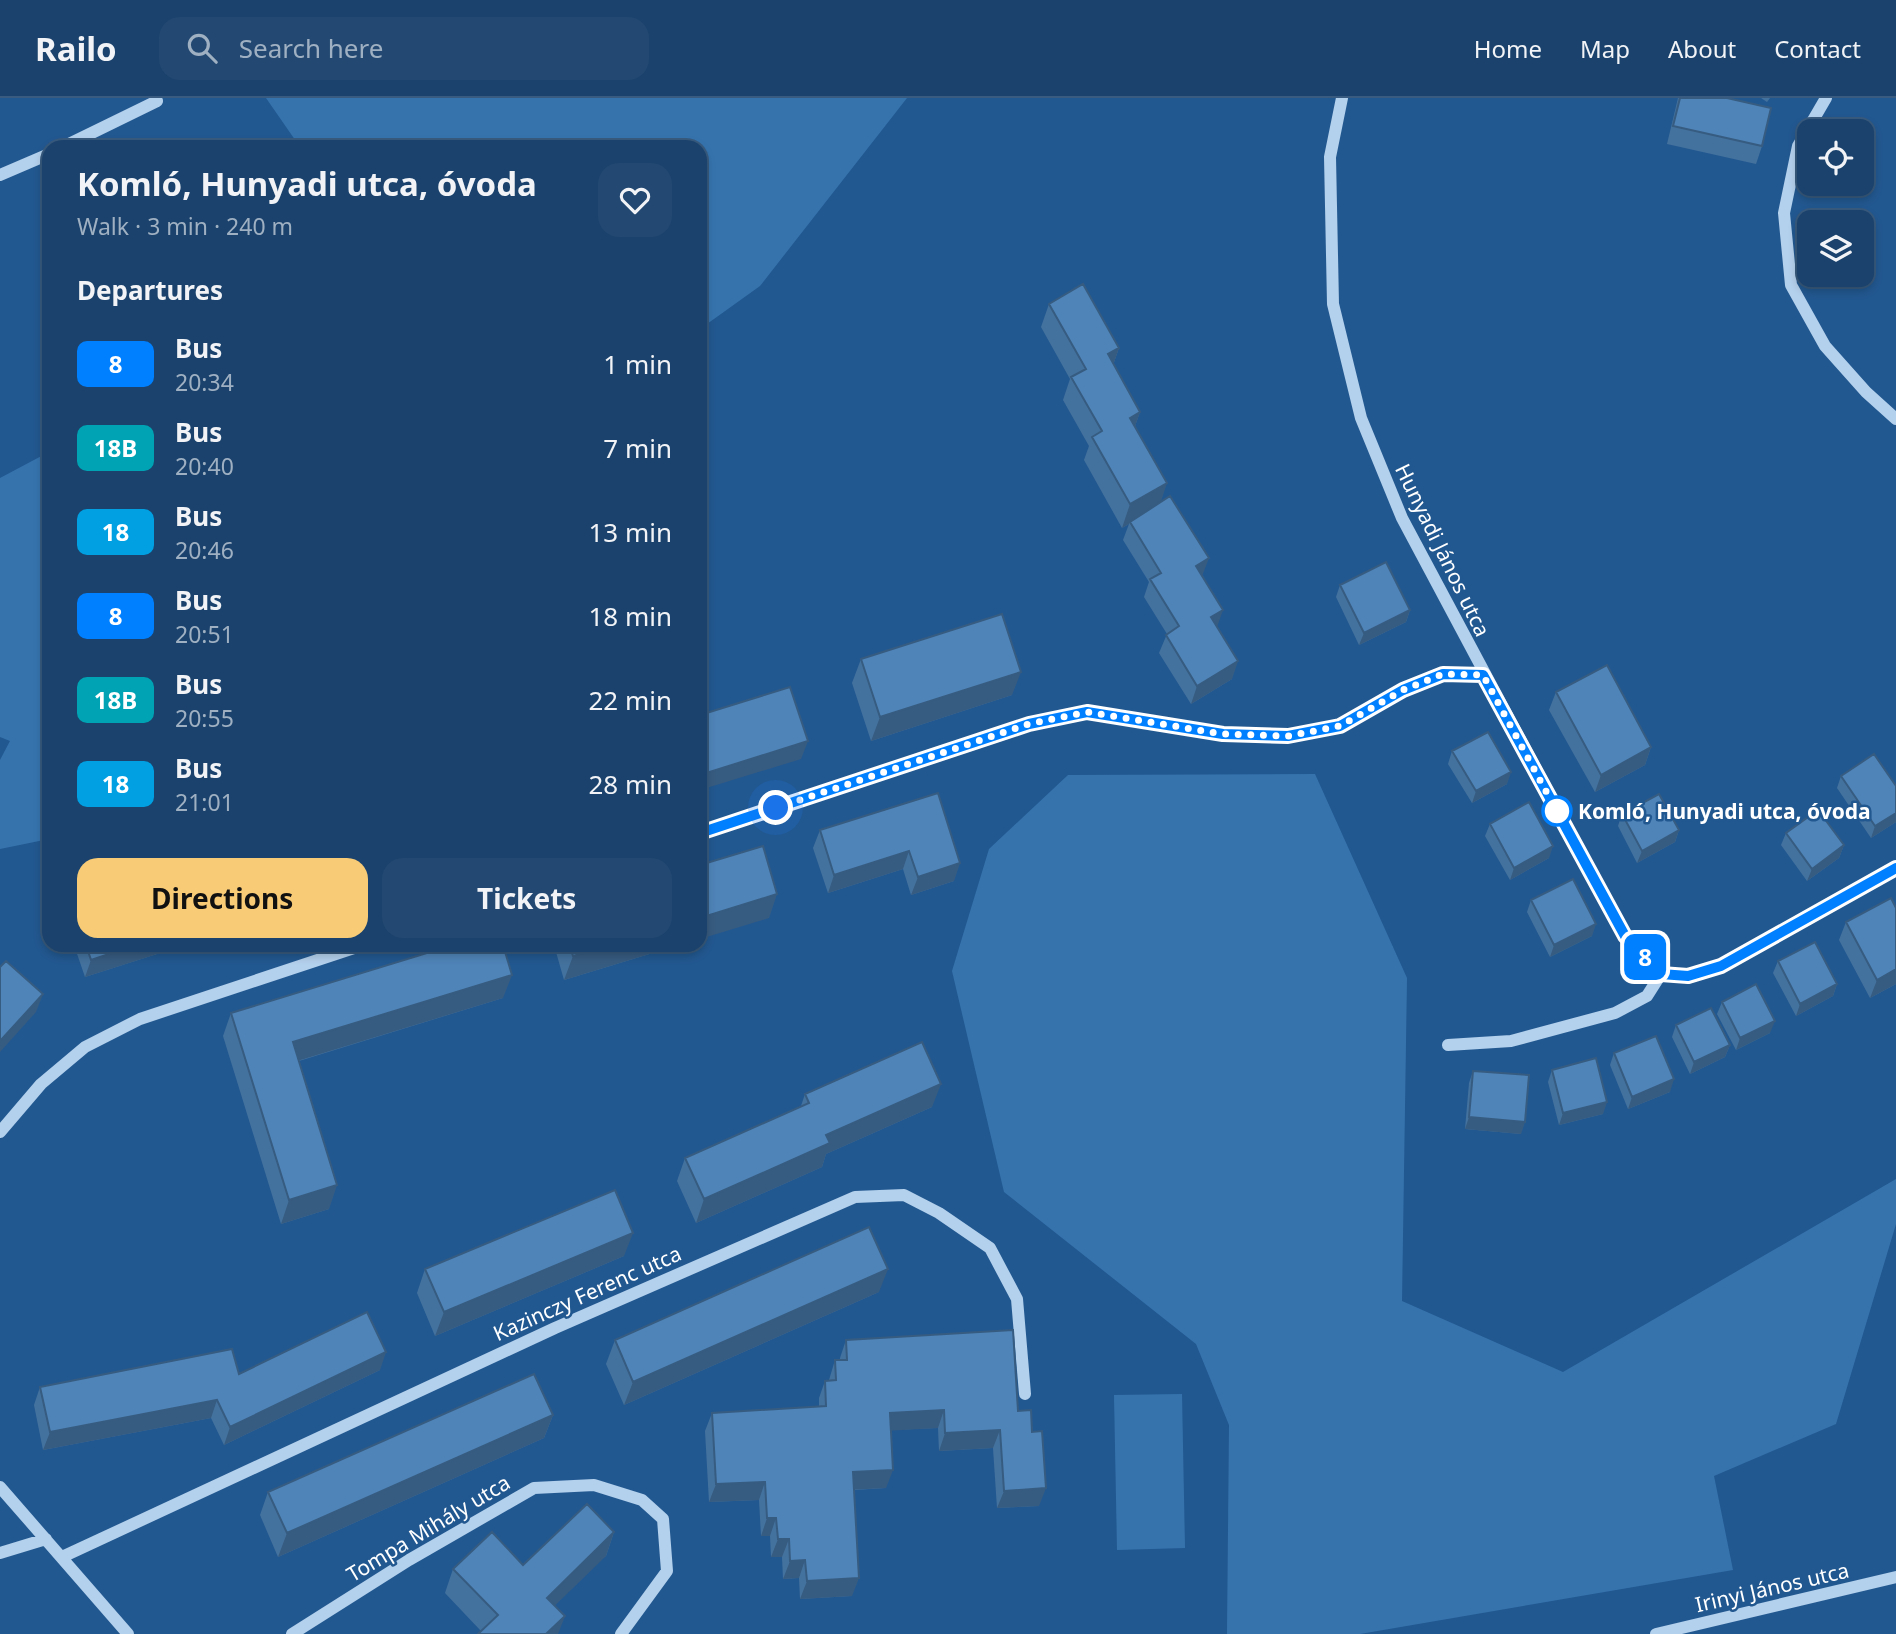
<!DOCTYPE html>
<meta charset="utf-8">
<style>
:root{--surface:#1a426c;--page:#234972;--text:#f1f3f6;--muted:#9fb0c2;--line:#385b7f;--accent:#f8cb76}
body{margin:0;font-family:"Noto Sans",sans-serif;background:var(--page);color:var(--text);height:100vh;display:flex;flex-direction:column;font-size:26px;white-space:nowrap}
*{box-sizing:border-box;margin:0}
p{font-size:23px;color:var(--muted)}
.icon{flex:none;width:38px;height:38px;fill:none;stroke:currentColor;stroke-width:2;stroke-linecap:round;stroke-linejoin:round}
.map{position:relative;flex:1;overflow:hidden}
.details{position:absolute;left:42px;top:42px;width:665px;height:812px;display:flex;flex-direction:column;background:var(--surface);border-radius:21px;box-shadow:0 4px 10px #0003,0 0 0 2px var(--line)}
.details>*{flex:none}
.badge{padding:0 14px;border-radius:10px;font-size:24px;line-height:46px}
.tools{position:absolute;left:1797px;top:21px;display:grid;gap:14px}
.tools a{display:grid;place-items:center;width:77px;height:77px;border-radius:14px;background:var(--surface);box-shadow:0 4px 10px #0003,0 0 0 2px var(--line);font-size:35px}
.you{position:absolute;width:35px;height:35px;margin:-18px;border:5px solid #fff;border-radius:50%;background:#1a73e8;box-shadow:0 0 0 10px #1a73e833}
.map>.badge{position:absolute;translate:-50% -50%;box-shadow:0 0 0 4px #fff}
h2{padding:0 35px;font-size:26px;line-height:63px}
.round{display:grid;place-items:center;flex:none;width:74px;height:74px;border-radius:21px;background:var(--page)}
.summary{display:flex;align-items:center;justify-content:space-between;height:119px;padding:0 35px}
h1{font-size:33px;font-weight:700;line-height:52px}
.primary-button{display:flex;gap:14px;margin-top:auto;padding:14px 35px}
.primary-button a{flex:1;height:80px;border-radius:21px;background:var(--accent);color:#111;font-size:28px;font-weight:700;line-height:80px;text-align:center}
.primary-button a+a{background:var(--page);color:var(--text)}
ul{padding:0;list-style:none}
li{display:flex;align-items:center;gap:21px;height:84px;padding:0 35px}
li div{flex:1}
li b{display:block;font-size:26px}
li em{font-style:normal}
li .badge{min-width:77px;font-weight:700;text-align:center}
header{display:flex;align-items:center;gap:42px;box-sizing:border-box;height:98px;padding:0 35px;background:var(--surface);border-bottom:2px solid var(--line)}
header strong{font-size:33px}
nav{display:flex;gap:38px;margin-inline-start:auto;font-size:24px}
.search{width:490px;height:63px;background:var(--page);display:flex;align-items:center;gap:18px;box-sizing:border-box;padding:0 24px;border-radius:21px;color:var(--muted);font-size:26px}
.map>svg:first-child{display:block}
.green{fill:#3673ad}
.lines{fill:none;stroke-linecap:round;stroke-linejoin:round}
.minor{stroke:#b3d0ec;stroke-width:12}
.wall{fill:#44729e}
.shaded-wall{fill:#375c81}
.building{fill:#4f84b8;stroke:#375c81;stroke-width:2}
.line-casing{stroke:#fff;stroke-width:16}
.line{stroke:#0080ff;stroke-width:10}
.walk{stroke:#fff;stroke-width:7;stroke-dasharray:0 12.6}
.stop-dot{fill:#fff;stroke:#0080ff;stroke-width:3.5}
.labels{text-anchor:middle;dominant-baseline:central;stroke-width:5;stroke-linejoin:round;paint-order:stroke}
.street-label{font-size:21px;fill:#fff;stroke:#225890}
.stop-label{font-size:21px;font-weight:bold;fill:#fff;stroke:#225890;text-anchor:start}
</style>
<header>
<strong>Railo</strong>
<div class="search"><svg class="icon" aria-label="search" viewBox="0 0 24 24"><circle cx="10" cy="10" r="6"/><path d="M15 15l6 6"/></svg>Search here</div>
<nav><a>Home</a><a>Map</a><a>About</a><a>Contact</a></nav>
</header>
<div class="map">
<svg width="1896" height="1536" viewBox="0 0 1896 1536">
<rect width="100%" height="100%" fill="#225890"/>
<!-- green -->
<path class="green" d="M266,0H907L760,188L700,231V49H300Z
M49,354V741L0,751V662L10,643L0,639V380Z
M1315,676L1407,880L1402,1203L1563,1274L1896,1081V1126L1836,1326L1714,1378L1733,1472L1360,1536H1227L1229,1327L1196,1246L1004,1094L952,873L989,751L1068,677Z
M1182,1296L1185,1450L1117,1452L1114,1297Z"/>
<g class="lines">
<!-- minor -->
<path class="minor" d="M1342,0L1330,59L1333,206L1361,320L1402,420L1625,838L1661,876L1688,879L1721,868L1896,770
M1826,0L1798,48L1784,115L1791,187L1825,248L1866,294L1896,321
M63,49L157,3
M0,77L49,56
M700,735L1029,626L1087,614L1223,636L1288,638L1340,628L1403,592L1443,576L1483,577
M1448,947L1511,943L1615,915L1647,898L1661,876
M0,1034L41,986L85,949L140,921L363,847
M0,1389L128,1536
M0,1455L46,1441
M62,1459L555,1230L855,1099L904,1097L939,1115L990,1150L1017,1201L1025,1296
M292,1536L409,1462L534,1390L594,1387L642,1402L663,1421L667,1473L621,1536
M1656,1536L1896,1479"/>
</g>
<!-- wall -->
<path class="wall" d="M1678,0H1727L1762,48L1756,66L1667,46Z
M1761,0H1770L1767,4Z
M1049,206L1119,250L1113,267L1140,314L1135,328L1160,405L1202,478L1232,581L1191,606L1159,555L1167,536L1144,499L1149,484L1123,442L1129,426L1122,430L1084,362L1089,348L1063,302L1070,281L1041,229Z
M1340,487L1410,512L1406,524L1359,547L1336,499Z
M861,561L1012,597L871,643L852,585Z
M1556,594L1651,649L1645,667L1595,694L1549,612Z
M1452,653L1507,686L1472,705L1448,666Z
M1841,678L1896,688V724L1871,740L1837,690Z
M938,695L954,783L911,797L903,771L828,795L813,750L820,732Z
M1622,716L1679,732L1675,744L1637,765L1618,728Z
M1490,726L1549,760L1510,782L1485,738Z
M1786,735L1844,747L1839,760L1807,783L1781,747Z
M1531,802L1592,838L1550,859L1527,814Z
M1896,810V886L1870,900L1839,842L1846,824Z
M74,847H180L179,849L85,879Z
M554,847H679L564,882Z
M1778,863L1837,886L1833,898L1796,918L1773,875Z
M503,900L299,963L329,1111L281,1126L223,938L231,915Z
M1722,904L1770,935L1736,952L1717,916Z
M1676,927L1730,947L1725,959L1690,976L1672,939Z
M1614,955L1670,994L1628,1011L1610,967Z
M1552,972L1603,1016L1559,1027L1548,984Z
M1473,973L1521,1036L1465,1031L1469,985Z
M805,996L932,1009L826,1056L822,1069L696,1125L677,1083L685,1060L801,1008Z
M624,1158L435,1238L417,1195L425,1171Z
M879,1194L624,1307L606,1266L615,1242Z
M846,1242L1018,1313L1032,1334L1039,1408L997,1410L993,1350L939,1353L938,1330L891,1332L886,1390L854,1392L852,1498L800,1501L799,1480L783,1481L782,1459H771L770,1438H761L759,1402L709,1404L705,1333L712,1315L819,1309V1300L825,1283L829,1282L835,1262H840V1260Z
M380,1272L224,1347L211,1320L43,1352L34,1307L40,1289L239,1276Z
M553,1317L544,1340L278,1459L260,1417L268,1394Z
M614,1434L606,1458L481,1533L445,1495L453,1471L523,1467Z"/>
<!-- shaded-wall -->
<path class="shaded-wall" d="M1119,250L1111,273L1108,256Z
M1140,314L1132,337L1130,320Z
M1167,385L1159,409L1130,424L1129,426L1122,430L1130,406Z
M1209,460L1202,478L1196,468Z
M1223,512L1217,529L1211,519Z
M1410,512L1406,524L1359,547L1364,535Z
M1238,563L1232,581L1191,606L1197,588Z
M1021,574L1012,597L871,643L880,619Z
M808,643L801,661L700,692V677Z
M1651,649L1645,667L1595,694L1601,677Z
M1511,674L1507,686L1472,705L1476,693Z
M1896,715V724L1871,740L1875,728Z
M1679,732L1675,744L1637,765L1642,753Z
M1844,747L1839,760L1807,783L1812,771Z
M1553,748L1549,760L1510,782L1514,770Z
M909,753L903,771L828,795L834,777Z
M960,765L954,783L911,797L918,779Z
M777,796L769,820L700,841V820Z
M1596,826L1592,838L1550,859L1554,847Z
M136,847H180L179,849L85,879L91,862Z
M611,847H679L564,882L573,858Z
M1896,871V886L1870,900L1877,882Z
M512,877L503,900L284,967L293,944Z
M1837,886L1833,898L1796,918L1800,906Z
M43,896L36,914L0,954V943Z
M1775,923L1770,935L1736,952L1740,940Z
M1730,947L1725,959L1690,976L1694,964Z
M1674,981L1670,994L1628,1011L1632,999Z
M941,986L932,1009L826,1056L822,1069L696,1125L704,1101L826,1037Z
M1607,1004L1603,1016L1559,1027L1563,1015Z
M1469,1019L1525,1024L1521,1036L1465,1031Z
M337,1087L329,1111L281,1126L289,1102Z
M633,1135L624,1158L435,1238L444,1214Z
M888,1171L879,1194L624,1307L633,1284Z
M386,1254L380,1272L224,1347L230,1329Z
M217,1302L211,1320L43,1352L50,1334Z
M944,1312L938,1330L883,1333L890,1315Z
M553,1317L544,1340L278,1459L287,1435Z
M1000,1332L993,1350L939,1353L945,1335Z
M893,1372L886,1390L846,1392L853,1374Z
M765,1384L759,1402L709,1404L716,1386Z
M1046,1390L1039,1408L997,1410L1004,1393Z
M767,1420H776L770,1438H761Z
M614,1434L606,1458L539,1523L547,1500Z
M778,1441H789L782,1459H771Z
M805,1462L799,1480L783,1481L790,1463Z
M859,1480L852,1498L800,1501L807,1483Z
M565,1518L558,1536H546Z"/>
<!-- building -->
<path class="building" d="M1680,0H1727L1771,10L1762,48L1673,28Z
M1083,186L1119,250L1108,256L1140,314L1130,320L1167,385L1130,406L1092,339L1102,333L1071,279L1086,271L1049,206Z
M1170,398L1209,460L1196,468L1223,512L1211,519L1238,563L1197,588L1166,537L1179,528L1150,481L1161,475L1130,424Z
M1386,464L1410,512L1364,535L1340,487Z
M1002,516L1021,574L880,619L861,561Z
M1607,567L1651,649L1601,677L1556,594Z
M790,589L808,643L700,677V617Z
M1488,634L1511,674L1476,693L1452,653Z
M1874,656L1896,688V715L1875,728L1841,678Z
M938,695L960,765L918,779L909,753L834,777L820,732Z
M1659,696L1679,732L1642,753L1622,716Z
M1529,704L1553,748L1514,770L1490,726Z
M1818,712L1844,747L1812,771L1786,735Z
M763,748L777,796L700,820V767Z
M1573,781L1596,826L1554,847L1531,802Z
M1891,800L1896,810V871L1877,882L1846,824Z
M1815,844L1837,886L1800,906L1778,863Z
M86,847H136L91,862Z
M453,847H503L512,877L293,944L337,1087L289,1102L231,915Z
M569,847H611L573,858Z
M6,863L43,896L0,943V869Z
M1756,886L1775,923L1740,940L1722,904Z
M1711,910L1730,947L1694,964L1676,927Z
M1656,938L1674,981L1632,999L1614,955Z
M922,944L941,986L826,1037L830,1045L704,1101L685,1060L809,1005L805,996Z
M1596,960L1607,1004L1563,1015L1552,972Z
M1473,973L1529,977L1525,1024L1469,1019Z
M615,1092L633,1135L444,1214L425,1171Z
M869,1129L888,1171L633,1284L615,1242Z
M367,1214L386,1254L230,1329L217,1302L50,1334L40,1289L232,1251L239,1276Z
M1013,1232L1018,1313L1031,1312L1032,1334L1042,1333L1046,1390L1004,1393L1000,1332L945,1335L944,1312L890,1315L893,1372L853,1374L859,1480L807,1483L805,1462L790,1463L789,1441H778L776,1420H767L765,1384L716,1386L712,1315L826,1308L825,1283L836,1282L835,1262H847L846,1242Z
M534,1276L553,1317L287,1435L268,1394Z
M587,1406L614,1434L547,1500L565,1518L546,1536H478L498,1517L453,1471L492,1434L523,1467Z"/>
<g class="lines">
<!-- line casing -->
<g class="line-casing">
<path id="line" d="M700,735L1029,626L1087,614L1223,636L1288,638L1340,628L1403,592L1443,576L1483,577L1625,838L1661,876L1688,878L1721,868L1896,770"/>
</g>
<!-- line -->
<use href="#line" class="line"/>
<!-- walk -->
<path class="walk" d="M776,710L1029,626L1087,614L1223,636L1288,638L1340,628L1403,592L1443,576L1483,577L1560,719L1557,713"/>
</g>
<!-- markers -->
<circle class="stop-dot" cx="1557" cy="713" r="14"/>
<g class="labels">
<!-- street labels -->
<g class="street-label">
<text transform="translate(1443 452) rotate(64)">Hunyadi János utca</text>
<text transform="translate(587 1195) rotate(-24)">Kazinczy Ferenc utca</text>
<text transform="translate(428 1430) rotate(-31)">Tompa Mihály utca</text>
<text transform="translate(1772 1489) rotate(-13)">Irinyi János utca</text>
</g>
<!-- stop labels -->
<g class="stop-label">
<text x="1578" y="713">Komló, Hunyadi utca, óvoda</text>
</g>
</g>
</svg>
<div class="tools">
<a><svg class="icon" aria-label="locate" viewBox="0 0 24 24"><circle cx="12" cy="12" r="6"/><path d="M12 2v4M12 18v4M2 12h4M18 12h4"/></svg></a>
<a><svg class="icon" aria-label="layers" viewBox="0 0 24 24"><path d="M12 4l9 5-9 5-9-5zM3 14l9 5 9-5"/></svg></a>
</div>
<div class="you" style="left:776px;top:710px"></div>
<b class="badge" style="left:1645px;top:859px;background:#0080ff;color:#fff">8</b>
<section class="details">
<div class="summary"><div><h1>Komló, Hunyadi utca, óvoda</h1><p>Walk · 3 min · 240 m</p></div><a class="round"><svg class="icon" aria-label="heart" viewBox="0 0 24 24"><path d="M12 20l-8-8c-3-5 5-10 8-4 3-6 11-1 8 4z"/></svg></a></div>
<h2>Departures</h2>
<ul>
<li><span class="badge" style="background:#0080ff;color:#fff">8</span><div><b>Bus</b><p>20:34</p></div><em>1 min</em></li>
<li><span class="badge" style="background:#00a3b4;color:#fff">18B</span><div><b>Bus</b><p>20:40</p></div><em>7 min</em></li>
<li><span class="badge" style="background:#00a0e3;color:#fff">18</span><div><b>Bus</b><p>20:46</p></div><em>13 min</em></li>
<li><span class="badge" style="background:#0080ff;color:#fff">8</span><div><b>Bus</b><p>20:51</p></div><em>18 min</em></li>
<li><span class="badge" style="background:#00a3b4;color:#fff">18B</span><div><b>Bus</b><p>20:55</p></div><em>22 min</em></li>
<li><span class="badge" style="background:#00a0e3;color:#fff">18</span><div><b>Bus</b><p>21:01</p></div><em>28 min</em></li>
</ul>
<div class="primary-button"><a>Directions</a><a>Tickets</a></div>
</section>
</div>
